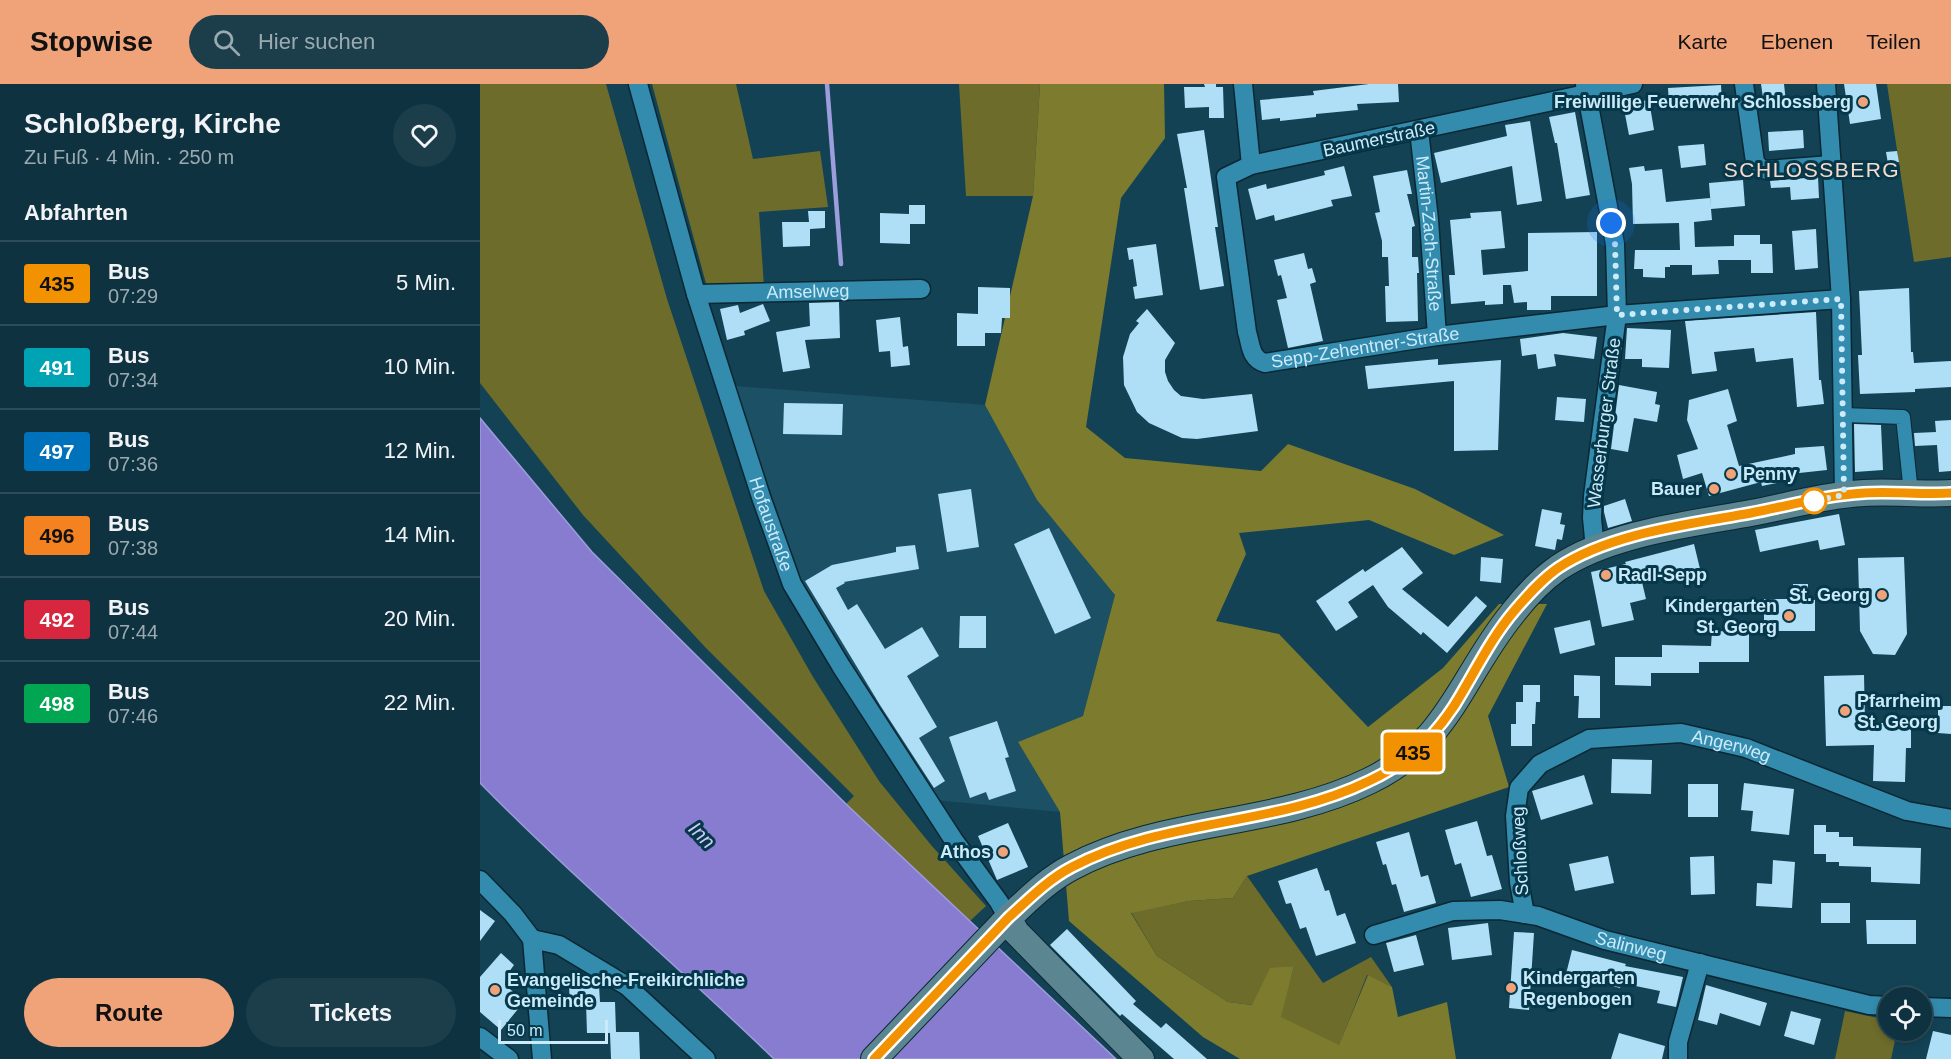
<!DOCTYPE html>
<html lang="de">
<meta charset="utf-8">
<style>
:root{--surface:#0e3240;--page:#1c3e4b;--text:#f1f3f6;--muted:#9baab1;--line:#2e4d59;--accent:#f0a279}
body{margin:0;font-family:Helvetica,sans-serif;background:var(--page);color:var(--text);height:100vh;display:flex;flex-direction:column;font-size:22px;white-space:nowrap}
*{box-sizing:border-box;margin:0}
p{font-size:20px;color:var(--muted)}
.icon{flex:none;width:33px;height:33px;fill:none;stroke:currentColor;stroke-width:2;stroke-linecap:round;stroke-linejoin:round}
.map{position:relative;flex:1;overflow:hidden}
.panel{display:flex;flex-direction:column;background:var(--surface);width:480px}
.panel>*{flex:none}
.badge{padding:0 12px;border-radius:4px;font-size:21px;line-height:39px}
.fabs{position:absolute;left:1398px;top:903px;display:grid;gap:12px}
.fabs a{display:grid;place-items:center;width:54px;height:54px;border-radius:50%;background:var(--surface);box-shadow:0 3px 9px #0003,0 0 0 2px var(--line);font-size:30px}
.scale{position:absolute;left:18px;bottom:15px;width:110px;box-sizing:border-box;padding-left:6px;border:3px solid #cbebfa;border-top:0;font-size:16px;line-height:21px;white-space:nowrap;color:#cbebfa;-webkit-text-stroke:4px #05384a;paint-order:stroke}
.you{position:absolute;width:30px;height:30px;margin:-15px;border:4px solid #fff;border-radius:50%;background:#1a73e8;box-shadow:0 0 0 9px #1a73e833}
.map>.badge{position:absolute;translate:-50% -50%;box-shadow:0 0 0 3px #fff}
h2{padding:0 24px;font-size:22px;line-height:54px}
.round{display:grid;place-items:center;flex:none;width:63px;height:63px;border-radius:32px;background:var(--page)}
.headline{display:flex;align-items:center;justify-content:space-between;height:102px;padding:0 24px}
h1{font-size:28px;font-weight:700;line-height:45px}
.primary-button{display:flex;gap:12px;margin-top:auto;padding:12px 24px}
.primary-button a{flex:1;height:69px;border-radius:36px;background:var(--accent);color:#111;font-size:24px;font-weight:700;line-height:69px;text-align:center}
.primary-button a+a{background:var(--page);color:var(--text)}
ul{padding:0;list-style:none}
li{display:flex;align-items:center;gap:18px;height:84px;padding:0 24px;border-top:2px solid var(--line)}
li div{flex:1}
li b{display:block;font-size:22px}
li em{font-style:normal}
li .badge{min-width:66px;font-weight:700;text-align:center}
header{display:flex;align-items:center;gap:36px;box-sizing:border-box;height:84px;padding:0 30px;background:var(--accent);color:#111}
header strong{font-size:28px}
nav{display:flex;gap:33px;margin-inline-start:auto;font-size:21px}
.search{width:420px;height:54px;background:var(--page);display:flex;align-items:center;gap:15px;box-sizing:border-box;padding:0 21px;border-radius:33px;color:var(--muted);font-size:22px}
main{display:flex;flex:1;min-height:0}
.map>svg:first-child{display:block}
.built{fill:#1c5065}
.green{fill:#6d6c2a}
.forest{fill:#7d7b2d}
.water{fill:#887cd1;stroke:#9c9ddd;stroke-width:1.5}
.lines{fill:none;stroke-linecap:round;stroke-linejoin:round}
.stream{stroke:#9c9ddd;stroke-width:4.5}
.building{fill:#afdff6}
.pedestrian-casing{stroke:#0b2732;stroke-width:16}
.minor-casing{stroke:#0b2732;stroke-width:21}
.secondary-casing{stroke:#0b2732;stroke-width:28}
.pedestrian{stroke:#338bae;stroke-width:14}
.minor{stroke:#338bae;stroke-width:18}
.secondary{stroke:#5c8592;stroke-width:26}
.line-casing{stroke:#fff;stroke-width:14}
.line{stroke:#f39200;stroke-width:9}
.walk{stroke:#cbebfa;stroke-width:6;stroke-dasharray:0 10.8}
.poi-dot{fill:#f0a279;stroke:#05384a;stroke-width:2}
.stop-dot{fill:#fff;stroke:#f39200;stroke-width:3}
.labels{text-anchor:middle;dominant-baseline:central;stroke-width:6;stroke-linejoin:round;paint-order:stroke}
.poi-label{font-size:18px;font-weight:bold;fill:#cbebfa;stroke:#05384a;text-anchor:end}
.street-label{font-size:18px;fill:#cbebfa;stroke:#05384a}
.water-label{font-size:20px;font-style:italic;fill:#cecaf7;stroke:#05384a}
.quarter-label{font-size:21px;letter-spacing:1.5px;fill:#f9dacb;stroke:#05384a}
</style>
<header>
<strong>Stopwise</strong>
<div class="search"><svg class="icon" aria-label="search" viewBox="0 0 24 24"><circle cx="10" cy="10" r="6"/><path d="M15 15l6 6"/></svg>Hier suchen</div>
<nav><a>Karte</a><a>Ebenen</a><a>Teilen</a></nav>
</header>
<main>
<section class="panel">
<div class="headline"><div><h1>Schloßberg, Kirche</h1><p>Zu Fuß · 4 Min. · 250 m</p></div><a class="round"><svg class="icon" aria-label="heart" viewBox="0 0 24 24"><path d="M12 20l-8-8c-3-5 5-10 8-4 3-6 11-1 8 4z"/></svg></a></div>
<h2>Abfahrten</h2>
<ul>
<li><span class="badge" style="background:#f39200;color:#111">435</span><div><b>Bus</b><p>07:29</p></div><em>5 Min.</em></li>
<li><span class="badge" style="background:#00a3b4;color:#fff">491</span><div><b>Bus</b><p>07:34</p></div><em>10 Min.</em></li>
<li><span class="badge" style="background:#0072bc;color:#fff">497</span><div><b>Bus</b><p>07:36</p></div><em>12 Min.</em></li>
<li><span class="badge" style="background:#f58220;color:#111">496</span><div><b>Bus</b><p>07:38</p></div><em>14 Min.</em></li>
<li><span class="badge" style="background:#d7263d;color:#fff">492</span><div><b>Bus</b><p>07:44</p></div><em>20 Min.</em></li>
<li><span class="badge" style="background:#00a651;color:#fff">498</span><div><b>Bus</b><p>07:46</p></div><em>22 Min.</em></li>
</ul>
<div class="primary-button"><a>Route</a><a>Tickets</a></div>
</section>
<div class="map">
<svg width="1471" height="975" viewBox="0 0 1471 975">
<rect width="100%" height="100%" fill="#134255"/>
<!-- built -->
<path class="built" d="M255,302L505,321L557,416L635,511L603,632L538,658L580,728L455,716L321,498Z"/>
<!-- green -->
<path class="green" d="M0,0H126L187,215L284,507L333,593L399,697L451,761L506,822L490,837L366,720L374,712L225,563L103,431L0,299Z
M172,0H256L273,75L340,67L348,123L279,128L284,203L228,207Z
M479,0H560L553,112H486Z
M1407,0H1471V173L1434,178Z
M767,792L843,899L891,873L912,903L887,891L859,962L800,933L814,882L790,885L773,921L748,918L677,872L651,828L709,817L753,814Z
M1365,927L1408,936V946L1417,947L1411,975H1355Z"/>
<!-- forest -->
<path class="forest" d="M560,0H684L685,54L641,114L606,343L645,374L781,387L808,360L935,405L1024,451L974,471L889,436L759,449L766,470L736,537L799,550L888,643L963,584L1019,520H1067L1008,632L1029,703L767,792L753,814L709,817L651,829L677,872L748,918L772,921L790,884L814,882L801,933L859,961L888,891L912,903L918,933L967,918L976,975H760L723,953L589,837L580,728L538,658L603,632L635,511L557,416L505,321L553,112Z"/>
<!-- water -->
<path class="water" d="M0,334L112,468L366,720L636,975H294C197,881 94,795 0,699Z"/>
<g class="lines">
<!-- stream -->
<path class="stream" d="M347,0L361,180"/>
</g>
<!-- building -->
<path class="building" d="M724,0H736V3H743L744,34H729V23L705,24L704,3H725Z
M889,0H918L919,18L877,20L878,26L836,30V33L800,37V34L782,36L780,16L834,11L833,7Z
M1281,0H1304L1306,18L1284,21Z
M1364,0H1396L1401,35L1370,40Z
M1241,1L1242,21L1219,23V20L1189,22L1188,4Z
M1169,16L1174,46L1149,51L1143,20Z
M1095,28L1110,111L1086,115L1077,59H1075L1069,33Z
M1050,37L1062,117L1037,121L1032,82L961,99L954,69L1027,52L1025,41Z
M724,46L738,143H735L744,202L720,206L704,104H707L697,50Z
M1323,46L1324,64L1289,67L1288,48Z
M1224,60L1226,81L1201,84L1198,62Z
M1417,67L1419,78L1408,80L1406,68Z
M864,82L872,112L851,116L853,122L795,137L794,131L776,136L768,105L786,100L787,105L845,91L844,87Z
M1164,82L1165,87L1182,85L1186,118L1230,114L1232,136L1214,138L1215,163L1254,162V151H1280V160H1292L1293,189H1271V176H1238L1239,190L1212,191V181H1190V183H1185V194L1163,193V185H1154L1155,166H1200L1199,139L1153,140L1152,100L1149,84Z
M927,86L932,110H927L935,142L932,143V173H938L939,189H937L938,237L906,238L905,202H909L908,173H902V157L895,129L900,128L893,92Z
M1338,93L1339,114L1311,116L1310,103L1291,104L1290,97Z
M1263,96L1265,122L1231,125L1229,99Z
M429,121H445V140H430V160L400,159V129L429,130Z
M328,127H345V144L330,145V162L303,163L302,138H329Z
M1021,127L1025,164L1001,166L1003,191L1048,187V149L1117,148V212H1071V226H1047V218L1034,219L1031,201H1023V220L1005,221V217L971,220L969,191H975L970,136L991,134L990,129Z
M1336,145L1338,184L1315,186L1312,147Z
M676,160L683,211L655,215L653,203L657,202L653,175L649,176L647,164Z
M824,169L828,185L832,184L836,198L830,200L843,257L808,264L797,216L807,214L801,191L798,192L794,176Z
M498,203L530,204V234H522L521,249H505V262H477V229L498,230Z
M1429,204L1431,268H1433L1434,279L1471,277V303L1435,305V308L1380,310L1378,271H1382L1379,207Z
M359,218L360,254L325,256L330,284L303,288L296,248L330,242L329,219Z
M283,220L290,237L264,247L265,251L247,256L240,225L258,221L260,229Z
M667,225L695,259L685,276V288L688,297L694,306L701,312L723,315L772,310L778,347L717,355L702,354L669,339L657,328L644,301L643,273L650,250L659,239L656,237Z
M1336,228L1339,296H1341L1344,320L1317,323L1313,274L1276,278L1274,264L1234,268L1237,287L1212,290L1205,237Z
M420,233L423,263L428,262L430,281L411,283L410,267L399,268L396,236Z
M1147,244L1191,246L1189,284L1162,283V275H1145Z
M1083,249L1117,253L1114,275L1074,270L1076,282L1058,285L1056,270L1042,272L1040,255Z
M958,275V281L1021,276L1018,366L974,367V297L888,305L885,282Z
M1139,301L1177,308L1175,320L1180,321L1177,338L1154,334L1148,368L1131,365Z
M1248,305L1257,337L1247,341L1259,382L1315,370V364L1344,362L1347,386L1310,390L1311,396L1282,402L1281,398L1229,412L1222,389L1203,395L1197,371L1218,365L1207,336L1209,316Z
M1077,313L1106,315L1104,338L1075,336Z
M304,319L363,320L362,351L303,350Z
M1471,336V387L1459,388L1457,361L1435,362L1434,349L1456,348L1455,337Z
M1374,340L1401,341L1403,386L1375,388Z
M491,405L499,463L467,468L458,410Z
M1145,415L1152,437L1128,444L1124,428V422Z
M1062,425L1082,429L1080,440L1085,441L1082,456L1077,455L1075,466L1055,462Z
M1359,430L1365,461L1340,466L1338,456L1280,468L1275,446Z
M569,444L611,534L575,550L534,460Z
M1214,460L1221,489L1189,497L1187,487L1161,494L1166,515L1150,519L1154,536L1122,543L1111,488L1146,480L1145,478Z
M435,461L439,485L364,498L365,499L356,504L368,526L377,520L405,565L442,543L459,572L427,592L457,643L439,654L465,697L454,704L400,621L325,497L352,481L416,468V463Z
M922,463L943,489L922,505L968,543L996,512L1007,522L967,569L943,548L941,551L908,523L893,501L868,518L878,533L856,547L836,517L883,485L885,488Z
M1001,473L1023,475L1021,499L1000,497Z
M1424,473L1427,550L1415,571L1393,570L1380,547L1378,474Z
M1313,500H1328V516H1335V547H1284V515H1313Z
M480,532H506V564H479Z
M1110,536L1115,561L1080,570L1074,544Z
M1232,547L1269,548V578H1219V589H1171V602L1135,601V573H1182V561L1231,562Z
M1094,591L1120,592V634H1098L1099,612H1094Z
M1384,591L1385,639H1431V664H1426L1425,698L1393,697L1394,661L1346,662L1344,592Z
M1043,601H1060V618H1056L1055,640H1052V662H1031V640H1036V618H1043Z
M1458,622H1471V650L1458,649Z
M517,637L529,673L525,674L536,707L509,716L506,708L490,714L469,653Z
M1132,675L1172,676L1171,710L1131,709Z
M1104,691L1113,720L1061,736L1052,707Z
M1264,699L1314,705L1309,751L1271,747L1273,727L1261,726Z
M1208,700H1238V733H1208Z
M997,737L1007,772L1012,771L1022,805L991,813L981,779L975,781L965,746Z
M528,739L548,783L517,796L498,752Z
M1334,741H1346V748H1359V753H1373V762L1441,764L1440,800L1391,798V783L1359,782V778H1346V770H1334Z
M929,748L941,793L948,791L956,819L924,828L916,800L912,801L906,780L903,781L896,758Z
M1128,772L1134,799L1095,807L1089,780Z
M1234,772L1235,810L1211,811L1210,773Z
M1293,776L1315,778L1312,824L1276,822L1277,799L1292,800Z
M837,784L845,807L849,806L857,832L865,829L876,859L836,872L826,843L820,845L811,819L806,820L798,797Z
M1341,819H1370V839H1341Z
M0,826L15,837L0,857Z
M1386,836H1436V860H1387Z
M1008,839L1012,871L972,876L968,844Z
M587,845L656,917L653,920L681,944L686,939L727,975H694L642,930L640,932L570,861Z
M1034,848L1054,849L1049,926L1029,924Z
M936,851L944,881L914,888L906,859Z
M1092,866L1146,880L1145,882L1203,893L1196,923L1177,919L1180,907L1141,899L1140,904L1086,890Z
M21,869L34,881L26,892L25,901L37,911L38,925L21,946L0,928V893Z
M119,901L120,918H135L136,948H159L160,975H131L130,949H107L106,919H90L89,902Z
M1226,901L1287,919L1280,942L1240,929L1237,941L1218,936Z
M1311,927L1341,935L1334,961L1304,952Z
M1453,947L1471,951V975H1446Z
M1139,949L1185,962L1182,975H1131Z"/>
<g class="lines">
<!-- pedestrian casing -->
<g class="pedestrian-casing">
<path id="pedestrian" d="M1363,331L1423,333L1431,409"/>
</g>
<!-- minor casing -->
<g class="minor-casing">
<g id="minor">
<path id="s1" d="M158,0L216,210L281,413L312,500L361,582L473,755L519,818L528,834"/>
<path d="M763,0L771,81"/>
<path d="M1105,0L1135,160L1137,231L1113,412L1112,434L1115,465"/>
<path id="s2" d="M1153,0L771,81L746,93L767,248C771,260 770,275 785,279L957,252L1137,231L1361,215"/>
<path d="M1264,0L1275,78L1280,84L1287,86L1351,81"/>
<path d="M1346,0L1361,215L1364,411"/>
<path id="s3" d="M939,46L949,136L957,252"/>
<path id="s4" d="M216,210L441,205"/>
<path d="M0,796L33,830L52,855L79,861L147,902L226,975"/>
<path id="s5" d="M1045,830L1039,798L1035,732L1039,704L1060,680L1109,655L1201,649L1266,664L1427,727L1471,735"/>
<path id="s6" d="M894,851L973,827L1020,826L1058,832L1125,856L1389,921L1408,922"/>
<path d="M52,855L62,975"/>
<path d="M1442,923L1471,924"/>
<path d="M0,953L29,975"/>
<path d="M1198,975V958L1220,879"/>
</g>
</g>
<!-- secondary casing -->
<g class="secondary-casing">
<path id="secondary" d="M528,834L536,848L661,975
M394,975L528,834C548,816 567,796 592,783C684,734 795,743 889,697C969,659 981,593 1032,530C1045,513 1061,496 1078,484C1130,449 1211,440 1271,429C1308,422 1346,411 1384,409C1413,407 1442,411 1471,409"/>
</g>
<!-- pedestrian -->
<use href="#pedestrian" class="pedestrian"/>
<!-- minor -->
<use href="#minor" class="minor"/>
<!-- secondary -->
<use href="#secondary" class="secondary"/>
</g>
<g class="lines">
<!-- line casing -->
<g class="line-casing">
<path id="line" d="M394,975L528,834C548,816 567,796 592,783C684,734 795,743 889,697C924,681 953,654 974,622C994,590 1010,555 1035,526C1048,511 1062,495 1078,484C1130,449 1211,440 1271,429C1308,422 1346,411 1384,409C1413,407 1442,411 1471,409"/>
</g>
<!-- line -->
<use href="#line" class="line"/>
<!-- walk -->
<path class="walk" d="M1131,139L1135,160L1137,231L1361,215L1364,411L1331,417H1334"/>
</g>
<!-- markers -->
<g class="poi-dot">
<circle cx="1383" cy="18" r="6"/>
<circle cx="1251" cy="390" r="6"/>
<circle cx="1234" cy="405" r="6"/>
<circle cx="1126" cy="491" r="6"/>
<circle cx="1402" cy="511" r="6"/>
<circle cx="1309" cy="532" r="6"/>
<circle cx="1365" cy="627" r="6"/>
<circle cx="523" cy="768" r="6"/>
<circle cx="1031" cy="904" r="6"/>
<circle cx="15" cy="906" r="6"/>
</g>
<circle class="stop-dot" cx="1334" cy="417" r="12"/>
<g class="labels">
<!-- poi labels -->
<g class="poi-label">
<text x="1371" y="18">Freiwillige Feuerwehr Schlossberg</text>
<text x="1263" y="390" text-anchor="start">Penny</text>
<text x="1222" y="405">Bauer</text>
<text x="1138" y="491" text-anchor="start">Radl-Sepp</text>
<text x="1390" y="511">St. Georg</text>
<text x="1297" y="522">Kindergarten<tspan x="1297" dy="21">St. Georg</tspan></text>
<text x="1377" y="617" text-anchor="start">Pfarrheim<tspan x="1377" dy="21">St. Georg</tspan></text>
<text x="511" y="768">Athos</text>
<text x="1043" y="894" text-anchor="start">Kindergarten<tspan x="1043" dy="21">Regenbogen</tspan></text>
<text x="27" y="896" text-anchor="start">Evangelische-Freikirchliche<tspan x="27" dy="21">Gemeinde</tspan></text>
</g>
<!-- street labels -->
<g class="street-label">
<text transform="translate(899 55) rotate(-12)">Baumerstraße</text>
<text stroke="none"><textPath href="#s3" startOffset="104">Martin-Zach-Straße</textPath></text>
<text stroke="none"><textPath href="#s4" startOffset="112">Amselweg</textPath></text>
<text stroke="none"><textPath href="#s2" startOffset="714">Sepp-Zehentner-Straße</textPath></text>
<text transform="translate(1124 339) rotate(-83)">Wasserburger Straße</text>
<text stroke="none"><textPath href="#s1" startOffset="460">Hofaustraße</textPath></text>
<text stroke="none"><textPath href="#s5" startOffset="358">Angerweg</textPath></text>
<text transform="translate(1040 767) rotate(-93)">Schloßweg</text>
<text stroke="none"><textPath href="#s6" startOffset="266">Salinweg</textPath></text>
</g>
<!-- water labels -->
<g class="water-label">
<text transform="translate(222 751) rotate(45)">Inn</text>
</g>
<!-- quarter labels -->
<g class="quarter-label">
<text x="1332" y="85">SCHLOSSBERG</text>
</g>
</g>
</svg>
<div class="fabs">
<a><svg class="icon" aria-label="locate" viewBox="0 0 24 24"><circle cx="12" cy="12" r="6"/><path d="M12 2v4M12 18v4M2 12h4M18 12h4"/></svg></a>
</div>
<div class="scale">50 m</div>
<div class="you" style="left:1131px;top:139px"></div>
<b class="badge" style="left:933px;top:668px;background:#f39200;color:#111">435</b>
</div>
</main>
